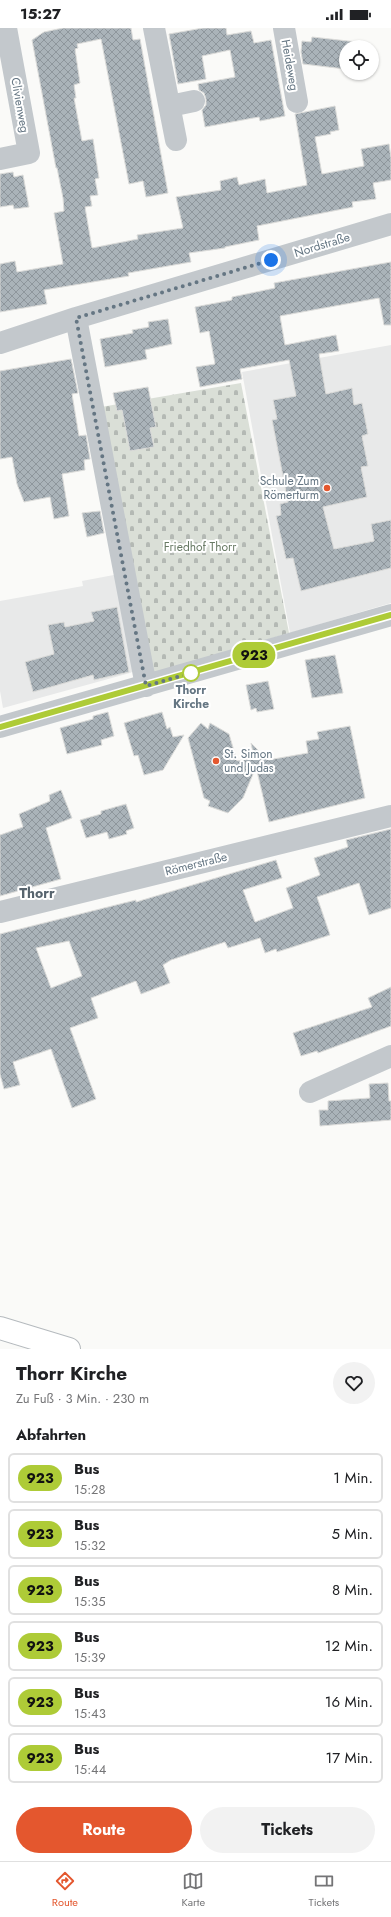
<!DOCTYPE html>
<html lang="de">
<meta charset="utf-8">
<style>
:root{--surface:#fff;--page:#f2f2f2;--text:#202124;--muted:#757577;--line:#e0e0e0;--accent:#e4572e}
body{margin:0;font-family:Jost,sans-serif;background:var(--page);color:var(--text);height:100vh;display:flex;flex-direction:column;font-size:15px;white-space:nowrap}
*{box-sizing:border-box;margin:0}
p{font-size:13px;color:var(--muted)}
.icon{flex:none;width:22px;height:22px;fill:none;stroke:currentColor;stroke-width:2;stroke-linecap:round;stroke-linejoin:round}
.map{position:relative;height:1321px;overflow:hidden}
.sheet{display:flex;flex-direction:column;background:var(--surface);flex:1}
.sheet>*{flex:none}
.badge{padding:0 8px;border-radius:13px;font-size:14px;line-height:26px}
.fabs{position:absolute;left:339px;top:12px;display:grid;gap:8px}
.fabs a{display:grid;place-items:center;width:40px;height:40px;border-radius:50%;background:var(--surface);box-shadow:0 1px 3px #0004;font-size:20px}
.you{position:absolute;width:20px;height:20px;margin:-10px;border:3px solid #fff;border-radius:50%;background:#1a73e8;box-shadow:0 0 0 6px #1a73e833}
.map>.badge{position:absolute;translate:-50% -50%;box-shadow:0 0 0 2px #fff}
h2{padding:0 16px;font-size:15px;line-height:36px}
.round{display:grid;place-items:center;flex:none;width:42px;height:42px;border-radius:21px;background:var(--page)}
.head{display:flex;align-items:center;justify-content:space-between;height:68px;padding:0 16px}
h1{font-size:19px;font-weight:700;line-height:30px}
.cta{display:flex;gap:8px;margin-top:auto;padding:8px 16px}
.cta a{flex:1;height:46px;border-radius:24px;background:var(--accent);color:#fff;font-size:16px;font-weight:700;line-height:46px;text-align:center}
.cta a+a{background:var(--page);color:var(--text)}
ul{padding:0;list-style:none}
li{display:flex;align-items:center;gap:12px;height:50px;margin:0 8px 6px;padding:0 8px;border:2px solid var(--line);border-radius:6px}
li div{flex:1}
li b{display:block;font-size:15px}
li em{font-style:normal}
li .badge{min-width:44px;font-weight:700;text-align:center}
.status{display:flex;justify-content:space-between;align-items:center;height:28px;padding:0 20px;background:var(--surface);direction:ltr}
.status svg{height:11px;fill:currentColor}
.tab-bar{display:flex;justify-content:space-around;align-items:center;height:56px;border-top:1px solid var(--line);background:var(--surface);font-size:11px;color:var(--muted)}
.tab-bar a{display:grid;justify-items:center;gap:2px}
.tab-bar .active{color:var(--accent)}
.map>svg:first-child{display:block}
.built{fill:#e8e9e9}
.cemetery{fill:url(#cemetery-stones)}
.building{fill:url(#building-cross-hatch);stroke:#dcdcda;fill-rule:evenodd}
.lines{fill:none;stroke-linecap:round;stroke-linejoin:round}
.major-casing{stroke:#b5babe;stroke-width:24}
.minor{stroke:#c3c8cc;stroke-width:22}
.major{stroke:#fff;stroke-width:22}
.line-casing{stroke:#fff;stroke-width:9}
.line{stroke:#aecb37;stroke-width:6}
.walk{stroke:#657683;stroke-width:4;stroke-dasharray:0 7.2}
.poi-dot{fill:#e4572e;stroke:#fff;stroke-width:1.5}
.stop-dot{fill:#fff;stroke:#aecb37;stroke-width:2}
.labels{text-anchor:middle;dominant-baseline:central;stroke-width:4;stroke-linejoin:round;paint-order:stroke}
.street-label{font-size:12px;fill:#657683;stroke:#fff}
.poi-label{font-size:12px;fill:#657683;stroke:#fff;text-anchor:end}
.park-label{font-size:12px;fill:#687a64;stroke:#fff}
.stop-label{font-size:12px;font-weight:bold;fill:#657683;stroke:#fff}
.quarter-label{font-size:14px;font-weight:bold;fill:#57646e;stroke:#fff}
</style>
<div class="status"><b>15:27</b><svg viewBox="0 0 49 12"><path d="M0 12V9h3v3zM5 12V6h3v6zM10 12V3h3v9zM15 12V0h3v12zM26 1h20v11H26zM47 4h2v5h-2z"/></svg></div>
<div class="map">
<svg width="391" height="1321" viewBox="0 0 391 1321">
<defs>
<pattern id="cemetery-stones" width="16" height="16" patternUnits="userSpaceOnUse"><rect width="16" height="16" fill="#dadfd7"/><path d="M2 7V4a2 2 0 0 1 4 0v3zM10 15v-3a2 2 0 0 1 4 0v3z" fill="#b4b9b4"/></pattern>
<pattern id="building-cross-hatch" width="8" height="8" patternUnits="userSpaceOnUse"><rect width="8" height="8" fill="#aab3b9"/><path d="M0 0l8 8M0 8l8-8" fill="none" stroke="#8e969c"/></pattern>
</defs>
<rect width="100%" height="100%" fill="#fafaf8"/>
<!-- built -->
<path class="built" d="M391,317V575L290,605L242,344Z
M119,546L136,642L130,645L3,680L0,663V573L83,558L82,553Z"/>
<!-- cemetery -->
<path class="cemetery" d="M241,355L289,605L152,646L101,379Z"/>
<!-- building -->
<path class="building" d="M63,0H131L133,12L140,11L168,165L146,169L143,153L129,156L102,16L101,11L77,16L78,20L75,21L80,55L74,57L76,70H74L82,113L93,111L99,150L95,151L98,167L90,168L92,178L85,179L92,220L138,211L137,207L183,200L176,169L221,162L220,153L237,149L239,157L265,151L267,165L307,157L295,86L335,78L339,102L330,104L331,106L315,109L322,146L364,138L361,121L389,116L391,130V152L373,155L376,171L352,174L353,179L257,198L259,212L225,219V220L189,225L191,234L128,245L129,248L44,262L47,276L0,284V236L15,233L17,244L63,236L54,185L64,183L63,170L57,140H56L32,12L44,4Z
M203,0H226L227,7L251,3L254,15L271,12L285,88L260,93L259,89L205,99L202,82L206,77V71L204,65L199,62L198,56L235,49L230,22L202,28L206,51L178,56L169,6Z
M312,9L366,15L365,19H346L345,41L303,36L301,24L302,13L311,14Z
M13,144L14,149L23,147L29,179L14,181L13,177L0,179V146Z
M391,234V297H384L379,270L280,288L285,317L336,307L339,323L319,326L326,366L352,360L354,377L362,375L368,406L362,408L368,438L361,439L367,469L323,479L334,521L374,513L371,496L391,492V540L301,563L293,530L286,531L276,488L281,487L280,476L288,474L272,392L277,391L273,372L296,368L289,332L240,341L242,351L200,359L196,339L215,336L209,303L200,305L195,279L232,272V269L275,260L274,255Z
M168,291L172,316L145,322L147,331L105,339L100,311L133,305L132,302L149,299L148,294Z
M71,331L78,365L72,366L79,408L86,407L90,431L84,432L85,442L62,446L69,488L54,491L50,469L24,474L17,456L12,429L0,431V343Z
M148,359L156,399L150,400L154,419L130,423L122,382L117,383L113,365Z
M100,483L104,505L87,509L82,485Z
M117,579L129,644L94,652L93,647L33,664L25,634L54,626L48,597L64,594L65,599L94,593L91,584Z
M335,627L343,665L312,670L305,632Z
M268,653L274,681L257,684L256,680L251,682L246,657Z
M108,684L114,708L101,712L102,717L67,726L60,700L93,691V688Z
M162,684L167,701L170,699L173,709L184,707L163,742L144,747L138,727L134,728L124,695Z
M201,695L208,701L210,695L229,706L237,733L254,730L251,715L268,732L308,725L306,713L319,711L317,704L350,698L365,770L269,794L256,739L243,770L228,785L208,778L210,773L204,770L188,710Z
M61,762L72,790L46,800L61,851L0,868V807L23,799L19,786L50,773L49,767Z
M126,776L134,800L126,803L127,806L109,811L107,804L86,810L80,792L101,786V783Z
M391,801V880L369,887L359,855L317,869L330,907L277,924L276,921L265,925L260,910L228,920L225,914L171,932L163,937L170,955L141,966L136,953L91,970L98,990L70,1000L96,1071L72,1080L51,1021L13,1034L20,1057L4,1061L0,1046V906L136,872V874L276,832L282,850L243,862L255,894L293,880L286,860L320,847L314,830L348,819L346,812ZM69,913L82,948L51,960L36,920Z
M391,959V998L318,1025L317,1023L301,1028L293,1005L372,979L368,970Z
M388,1055L389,1073H391V1092L320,1098L319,1082H328V1073L370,1070L369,1056Z"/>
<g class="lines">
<!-- major casing -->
<g class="major-casing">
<path id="major" d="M0,1300L69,1321"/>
</g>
<!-- minor -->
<path class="minor" d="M154,0L176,112
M284,0L297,74
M170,78L194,73
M0,131L29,125L6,0
M76,290L146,658
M0,315L76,290L391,196
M0,699L391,587
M0,884L391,788
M310,1064L391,1028"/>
<!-- major -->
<use href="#major" class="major"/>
</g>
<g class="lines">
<!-- line casing -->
<g class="line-casing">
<path id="line" d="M0,699L391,587"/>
</g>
<!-- line -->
<use href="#line" class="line"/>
<!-- walk -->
<path class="walk" d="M191,645L146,658L76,290L271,232"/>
</g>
<!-- markers -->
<g class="poi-dot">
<circle cx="327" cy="460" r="4"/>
<circle cx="216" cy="733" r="4"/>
</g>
<circle class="stop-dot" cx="191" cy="645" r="8"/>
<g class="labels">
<!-- street labels -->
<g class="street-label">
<text transform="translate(290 37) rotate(80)">Heideweg</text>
<text transform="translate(20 77) rotate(80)">Clivienweg</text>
<text transform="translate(322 217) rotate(-17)">Nordstraße</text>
<text transform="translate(196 836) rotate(-14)">Römerstraße</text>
</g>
<!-- poi labels -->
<g class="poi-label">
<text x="319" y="453">Schule Zum<tspan x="319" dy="14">Römerturm</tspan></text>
<text x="224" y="726" text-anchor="start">St. Simon<tspan x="224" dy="14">und Judas</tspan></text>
</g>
<!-- park labels -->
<g class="park-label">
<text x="200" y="519">Friedhof Thorr</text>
</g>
<!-- stop labels -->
<g class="stop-label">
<text x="191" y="662">Thorr<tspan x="191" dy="14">Kirche</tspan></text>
</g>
<!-- quarter labels -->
<g class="quarter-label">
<text x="37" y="865">Thorr</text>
</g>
</g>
</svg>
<div class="fabs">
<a><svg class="icon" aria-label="locate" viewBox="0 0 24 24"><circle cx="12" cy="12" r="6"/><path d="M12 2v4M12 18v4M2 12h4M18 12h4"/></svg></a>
</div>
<div class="you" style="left:271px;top:232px"></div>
<b class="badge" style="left:254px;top:627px;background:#aecb37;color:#111">923</b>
</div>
<section class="sheet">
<div class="head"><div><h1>Thorr Kirche</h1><p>Zu Fuß · 3 Min. · 230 m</p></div><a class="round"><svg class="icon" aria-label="heart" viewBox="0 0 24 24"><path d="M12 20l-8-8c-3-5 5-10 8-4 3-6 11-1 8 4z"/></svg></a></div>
<h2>Abfahrten</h2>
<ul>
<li><span class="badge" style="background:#aecb37;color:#111">923</span><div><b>Bus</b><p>15:28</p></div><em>1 Min.</em></li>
<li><span class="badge" style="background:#aecb37;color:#111">923</span><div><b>Bus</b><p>15:32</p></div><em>5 Min.</em></li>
<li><span class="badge" style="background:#aecb37;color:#111">923</span><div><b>Bus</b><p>15:35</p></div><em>8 Min.</em></li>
<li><span class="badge" style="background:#aecb37;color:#111">923</span><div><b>Bus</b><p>15:39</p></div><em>12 Min.</em></li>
<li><span class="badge" style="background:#aecb37;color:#111">923</span><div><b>Bus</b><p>15:43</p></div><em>16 Min.</em></li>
<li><span class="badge" style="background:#aecb37;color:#111">923</span><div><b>Bus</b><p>15:44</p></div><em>17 Min.</em></li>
</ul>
<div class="cta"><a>Route</a><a>Tickets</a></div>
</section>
<nav class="tab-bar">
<a class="active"><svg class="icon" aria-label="directions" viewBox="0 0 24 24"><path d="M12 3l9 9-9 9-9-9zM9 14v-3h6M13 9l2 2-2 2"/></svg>Route</a>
<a><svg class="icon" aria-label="map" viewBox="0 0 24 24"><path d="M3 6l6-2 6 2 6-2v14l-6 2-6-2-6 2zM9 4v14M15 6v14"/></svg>Karte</a>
<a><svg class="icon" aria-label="tickets" viewBox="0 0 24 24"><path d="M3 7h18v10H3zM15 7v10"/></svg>Tickets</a>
</nav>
